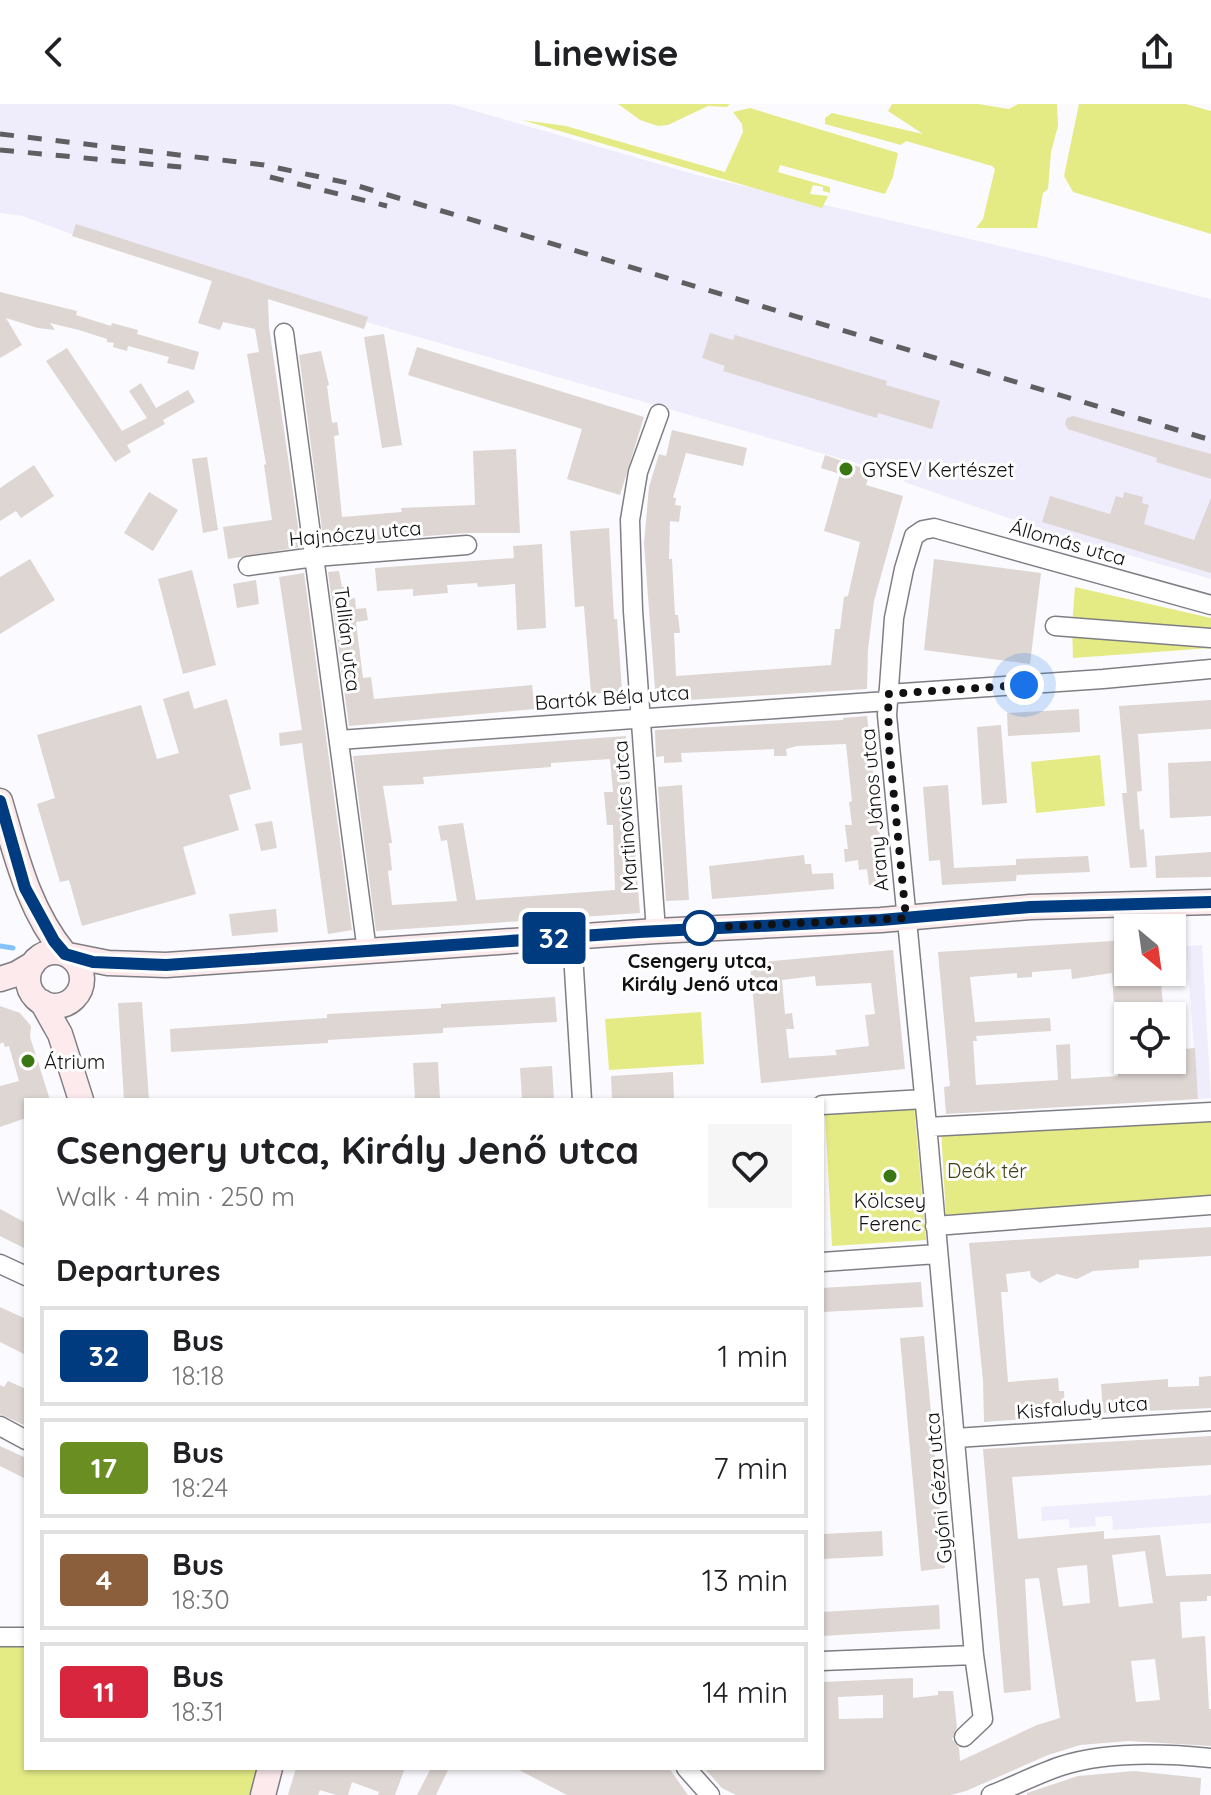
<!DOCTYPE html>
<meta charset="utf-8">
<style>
:root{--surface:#fff;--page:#f6f6f6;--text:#202124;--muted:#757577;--line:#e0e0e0}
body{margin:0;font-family:Quicksand,sans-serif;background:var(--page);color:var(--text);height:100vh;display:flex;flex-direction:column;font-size:30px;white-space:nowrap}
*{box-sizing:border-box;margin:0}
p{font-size:26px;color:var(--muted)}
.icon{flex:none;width:44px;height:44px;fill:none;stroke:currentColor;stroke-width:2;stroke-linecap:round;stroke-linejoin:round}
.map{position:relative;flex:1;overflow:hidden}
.sheet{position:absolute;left:24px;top:994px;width:800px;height:672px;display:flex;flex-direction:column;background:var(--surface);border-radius:0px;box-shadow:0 2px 6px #0004}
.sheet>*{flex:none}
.badge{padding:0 16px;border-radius:6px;font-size:28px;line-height:52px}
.needle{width:52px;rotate:151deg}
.tools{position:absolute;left:1114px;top:810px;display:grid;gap:16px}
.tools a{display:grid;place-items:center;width:72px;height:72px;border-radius:0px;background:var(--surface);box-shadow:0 2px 6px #0004;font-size:40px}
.you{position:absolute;width:40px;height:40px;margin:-20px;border:6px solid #fff;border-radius:50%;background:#1a73e8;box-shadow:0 0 0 12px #1a73e833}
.map>.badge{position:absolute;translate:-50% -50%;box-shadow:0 0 0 4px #fff}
h2{padding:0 32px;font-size:30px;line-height:72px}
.round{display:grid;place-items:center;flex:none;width:84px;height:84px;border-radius:0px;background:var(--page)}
.overview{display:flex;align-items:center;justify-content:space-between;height:136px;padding:0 32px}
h1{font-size:38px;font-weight:700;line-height:60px}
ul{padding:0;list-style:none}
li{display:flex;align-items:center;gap:24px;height:100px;margin:0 16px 12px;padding:0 16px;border:4px solid var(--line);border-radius:0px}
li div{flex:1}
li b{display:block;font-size:30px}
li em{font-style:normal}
li .badge{min-width:88px;font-weight:700;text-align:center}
header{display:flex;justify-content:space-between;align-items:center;height:104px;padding:0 32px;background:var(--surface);font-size:36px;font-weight:700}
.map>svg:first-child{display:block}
.built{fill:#efedfb}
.green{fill:#e4eb85}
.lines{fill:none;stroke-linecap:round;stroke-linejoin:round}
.stream{stroke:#83c2fb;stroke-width:5}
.building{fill:#ddd6d3;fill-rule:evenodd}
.street-casing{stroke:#7f7e84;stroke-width:21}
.secondary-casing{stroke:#7f7e84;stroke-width:27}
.street{stroke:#fff;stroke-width:18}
.secondary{stroke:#fceaec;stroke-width:24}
.rail{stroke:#5f5f62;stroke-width:5;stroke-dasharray:14 14;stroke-linecap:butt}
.line-casing{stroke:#fff;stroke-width:18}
.line{stroke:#003b80;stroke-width:12}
.walk{stroke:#111113;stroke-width:8;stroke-dasharray:0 14.4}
.poi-dot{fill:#397712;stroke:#fff;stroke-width:3}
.stop-dot{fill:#fff;stroke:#003b80;stroke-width:4}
.labels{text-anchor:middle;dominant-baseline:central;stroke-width:6;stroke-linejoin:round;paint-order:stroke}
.poi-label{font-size:20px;fill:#111113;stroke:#fff;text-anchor:start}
.street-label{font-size:20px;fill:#111113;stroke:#fff}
.stop-label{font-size:20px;font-weight:bold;fill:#111113;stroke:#fff}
.park-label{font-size:20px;fill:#3f4216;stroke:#fff}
</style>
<header><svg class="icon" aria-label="back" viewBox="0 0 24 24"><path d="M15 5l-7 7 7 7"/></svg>Linewise<svg class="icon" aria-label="share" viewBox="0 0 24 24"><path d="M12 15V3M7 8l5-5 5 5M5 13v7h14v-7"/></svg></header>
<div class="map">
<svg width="1211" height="1691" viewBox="0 0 1211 1691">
<rect width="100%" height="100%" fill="#fbfafe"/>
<!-- built -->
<path class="built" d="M0,0H451L697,71L1042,152L1211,195V475L1043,426L904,378L901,372L106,143L23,112L0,109Z
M1202,841L1211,994L1198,995L1186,842Z
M1211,1391V1419L1113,1426L1112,1412L1095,1413L1096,1422L1070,1424L1069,1415L1042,1417L1041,1403Z"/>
<!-- green -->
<path class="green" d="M618,0H730L727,3L708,2L668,21L658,22L640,16Z
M892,0H978L1009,5L1018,0H1057L1058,22L1051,48L1048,85L1043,89L1037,124H976L983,115L995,65L992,62L906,37L901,41L825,20V14L832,9L923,30L888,7Z
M1079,0H1186L1211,7V130L1073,88L1064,72Z
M750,4L898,49L893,73L885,90L780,61L778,68L830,83V89L823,87V83L813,81L810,90L828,92L822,104L522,16L566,22L725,68L743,28L742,20L733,8Z
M1075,483L1211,514V544L1073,554L1072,523Z
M1100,651L1105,702L1036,709L1031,658Z
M701,908L704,960L609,966L605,915Z
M914,1001L926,1136L832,1142L825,1009Z
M1211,1011V1093L946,1112L941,1025Z
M0,1538L26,1539V1664H261L255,1691H0Z"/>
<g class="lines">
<!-- stream -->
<path class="stream" d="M0,842L13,844"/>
</g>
<!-- building -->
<path class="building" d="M76,120L368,213L364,225L268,195L269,223L301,443L228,455L223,423L272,416L264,361L266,360L247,250L259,248L255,225L223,218L220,226L198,219L212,177L72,132Z
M0,188L77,207L76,211L111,222L112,219L138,226L137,230L199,248L194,266L167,259L169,253L128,242L127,247L113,243L114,239L107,238V235L79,226L50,219L55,226L38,224L6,214L22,241L0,254Z
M710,229L733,236L735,231L887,277L886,281L940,297L932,325L878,309L877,314L723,267L725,262L702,254Z
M384,230L402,341L382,344L364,233Z
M417,243L644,313L620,391L567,375L582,325L408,271Z
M67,244L122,327L147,314L129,287L141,279L156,304L188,286L195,298L163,316L165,320L127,341L131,348L115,358L46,257Z
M321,247L329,281L327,282L332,319L337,318L339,331L334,332L342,413L402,408L401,404L475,401L473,347L516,345L520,429H466L324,440L299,251Z
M1073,312L1211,350V375L1156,358L1157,354L1068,325L1065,320L1067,314Z
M672,326L747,344L743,362L686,349L673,394H676L675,401L681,402L679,418L670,417L669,455H672L675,511H678L680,529H674L676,572L831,561L835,525H840L844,493L848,492L860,438L824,427L840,370L821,364L825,351L871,367L866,381L903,392L874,497L868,545L867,585L656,598L644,439L649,383L659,350L666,352Z
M207,353L218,426L203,429L192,355Z
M34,361L54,392L21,414L16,407L0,417V384Z
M149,388L178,406L153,447L124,429Z
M1124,388L1143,393L1142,399L1149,401L1144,420L1194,436L1211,394V469L1042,418L1050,392L1110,410L1116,392L1123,394Z
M609,424L614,515H617L622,587L591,590L584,502L575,503L570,427Z
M542,440L546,524L517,526L515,480L478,483L477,479L447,481L448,489L413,492V485L377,487L375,464L514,454L513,442Z
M30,455L55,496L0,530V473Z
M934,455L1041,469L1030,560L924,546Z
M192,466L216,561L183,570L158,475Z
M339,467L342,483L347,482L349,495L355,494L356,505L366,504L368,516L356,518L363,574L371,573L374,595L532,581L535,605L349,622L328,468Z
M304,469L352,826L328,830L302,639L280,642L279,629L302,626L279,473Z
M256,476L259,500L237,504L233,480Z
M189,587L194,605L227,595L251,685L229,691L239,726L183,743L196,790L82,822L69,776L60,778L37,700L55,694L37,631L141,601L157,655L179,649L163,595Z
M1211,596V625L1138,630L1142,687L1127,689L1119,602Z
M1079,605L1080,628L1008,632L1007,609Z
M867,612L885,780L869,781L867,765L859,766L858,756L845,758L844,745H848L845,721H852L849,698L852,697L846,640L797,642L786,645L787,652H774V645L681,649L682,658L664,659V652L656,653L655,626L843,616V614Z
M1001,621L1007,699L982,701L977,623Z
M626,632L640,809L376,827L353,652ZM610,655L613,688H604L607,721H613L615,786L476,796L463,719L438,722L441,737L447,736L457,797L392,801L388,767L392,766L389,739H392L383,682L424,680L423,673L551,663V659Z
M1211,657V712L1170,714L1168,659Z
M682,681L689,796L666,797L658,683Z
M948,681L954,764L1016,761V755L1088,752L1090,768L1017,771V767L1016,777L942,781L940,756L929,757L923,683Z
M1137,688L1140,726L1144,725L1147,763L1130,764L1122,689Z
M272,717L277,744L261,747L255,720Z
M1211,748V773L1156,774L1155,752Z
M804,751L805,760H811L812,770L833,769L834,785L712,795L709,762Z
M276,805L278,828L232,832L229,810Z
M1128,836V868H1160L1164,912H1128V956H1172V946L1195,944L1198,995L946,1010L944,983L950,982L938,848ZM1071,865L1072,875L1112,869L1118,972L1071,975L1070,940L1056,941L1058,976L976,981L973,937H977L976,932L1051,927L1050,914L975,918L970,873L1017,869V874L1032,873V868Z
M893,846L905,965L761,979L750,859ZM815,872L816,882L871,879L875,910L865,911L869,942L835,946L837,951L789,954L786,925H794L792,909L785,910L782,876Z
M555,893L557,918L443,924V929L328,936V939L171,948L170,925L327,914V910L441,904V900Z
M142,898L149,996H124L118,899Z
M0,902L20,909L31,922L30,933L50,996H26V1014L0,1023V982L19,977L9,942L5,943L3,938L0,940Z
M438,958L440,996H415L413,959Z
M552,962L554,996H522L520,964Z
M673,968L674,996H612L611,972Z
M0,1105L26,1119V1145L0,1132Z
M1211,1123V1152L1139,1156V1164L1093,1167L1077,1175L1057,1170L1040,1179L1031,1173L1030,1167L1006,1170L1008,1188H1001L1008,1278L1058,1274L1059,1287H1064L1065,1304L1052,1305L1053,1313L984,1318L983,1276L969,1139Z
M921,1178L923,1203L822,1208V1184Z
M0,1203L26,1215V1251L0,1238Z
M924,1232L945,1464L921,1467L900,1234Z
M1211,1272V1304L1103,1309L1101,1280L1168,1275V1283L1199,1282V1273Z
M8,1277L26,1285V1322L0,1310V1281L4,1283Z
M1211,1332V1361L1012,1373L1018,1435L1104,1427V1435L1160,1431L1166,1472L1211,1470V1492H1207V1497L1180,1498L1182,1534L1205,1532L1209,1605H1211V1642L1129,1637L1080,1641L1048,1651L966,1687L951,1691H736L722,1684L704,1664H823L822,1578L913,1574V1594L938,1591V1587H953L957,1623L952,1635L959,1644L960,1657L1037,1621L1060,1614L1039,1474L1025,1475L1031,1586L1004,1589L983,1345ZM1145,1447L1153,1499L1119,1503L1112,1451ZM1087,1461L1090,1499L1063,1502L1057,1464ZM1155,1555L1160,1596L1136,1598L1131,1557ZM883,1591V1614L839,1615L838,1593Z
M0,1342L26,1354V1375L0,1362Z
M882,1427L883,1452L822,1455V1430Z
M939,1501L940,1525L822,1532V1508Z
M296,1664H405L395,1691H378L379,1688L352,1678L348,1691H336L320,1686L318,1691H288Z
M431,1664H449L436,1691H417Z
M515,1664H669L688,1691H567Z
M1134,1667L1201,1674L1200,1691H1027V1689L1078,1672Z"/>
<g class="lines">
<!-- street casing -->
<g class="street-casing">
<path id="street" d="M284,229L367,847
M248,462L315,453L467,441
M1055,522L1211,534
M888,590L1103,575L1211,565
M339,636L887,597
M656,827L633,507L630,416L638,368L659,310
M572,833L582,996
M822,1001L924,995
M927,1023L1211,1008
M935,1122L1211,1101
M822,1158L937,1150
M0,1160L26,1172
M0,1322L26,1336
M956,1334L1211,1317
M0,1533H26
M822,1557L974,1551
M964,1633L983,1615L974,1551L928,1032L887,611L894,514L904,465L914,432L923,426L934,424L1211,501
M686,1664L710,1691
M991,1691C1014,1682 1037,1670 1061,1662C1107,1647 1163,1649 1211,1654"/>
</g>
<!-- secondary casing -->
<g class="secondary-casing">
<path id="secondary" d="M0,697C16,751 28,805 65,850
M28 875a27 27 0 1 1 54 0a27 27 0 1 1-54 0Z
M68,851L108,859L166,861L656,827L881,816L1030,803L1211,798
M0,875L16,870L33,860
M42,898L60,930L81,996
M263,1691L270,1664"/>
</g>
<!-- street -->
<use href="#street" class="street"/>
<!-- secondary -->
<use href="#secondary" class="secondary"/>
<!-- rail -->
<path class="rail" d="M0,30L264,61L348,79L1211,336
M0,46L191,64
M270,73L387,102"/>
</g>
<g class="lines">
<!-- line casing -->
<g class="line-casing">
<path id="line" d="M0,697L25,784L54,837L65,850L93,858L166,861L639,828L881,816L1030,803L1211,798"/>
</g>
<!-- line -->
<use href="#line" class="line"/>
<!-- walk -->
<path class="walk" d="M700,824L906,814L889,642L888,590L1024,581"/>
</g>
<!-- markers -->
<g class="poi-dot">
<circle cx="846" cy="365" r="8"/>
<circle cx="28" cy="957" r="8"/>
<circle cx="890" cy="1072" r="8"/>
</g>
<circle class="stop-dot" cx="700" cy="824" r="16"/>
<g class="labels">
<!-- poi labels -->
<g class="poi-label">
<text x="862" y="365">GYSEV Kertészet</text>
<text x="44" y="957">Átrium</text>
<text x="890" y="1096" text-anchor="middle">Kölcsey<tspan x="890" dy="23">Ferenc</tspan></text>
</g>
<!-- street labels -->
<g class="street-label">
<text transform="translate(355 429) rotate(-5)">Hajnóczy utca</text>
<text transform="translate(1068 438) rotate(16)">Állomás utca</text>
<text transform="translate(348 535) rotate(83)">Tallián utca</text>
<text transform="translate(612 593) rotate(-4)">Bartók Béla utca</text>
<text transform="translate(874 706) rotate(-95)">Arany János utca</text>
<text transform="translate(625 712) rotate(-94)">Martinovics utca</text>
<text transform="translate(1082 1303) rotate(-4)">Kisfaludy utca</text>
<text transform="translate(938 1384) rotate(-95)">Gyóni Géza utca</text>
</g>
<!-- stop labels -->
<g class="stop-label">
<text x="700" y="856">Csengery utca,<tspan x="700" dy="23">Király Jenő utca</tspan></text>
</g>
<!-- park labels -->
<g class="park-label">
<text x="987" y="1066">Deák tér</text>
</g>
</g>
</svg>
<div class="tools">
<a><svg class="needle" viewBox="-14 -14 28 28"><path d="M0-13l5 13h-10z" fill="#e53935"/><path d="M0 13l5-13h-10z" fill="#757577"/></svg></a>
<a><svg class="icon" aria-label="locate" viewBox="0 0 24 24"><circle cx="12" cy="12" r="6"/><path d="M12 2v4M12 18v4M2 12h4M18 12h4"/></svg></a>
</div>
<div class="you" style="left:1024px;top:581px"></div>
<b class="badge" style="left:554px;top:834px;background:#003b80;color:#fff">32</b>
<section class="sheet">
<div class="overview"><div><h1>Csengery utca, Király Jenő utca</h1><p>Walk · 4 min · 250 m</p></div><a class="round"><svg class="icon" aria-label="heart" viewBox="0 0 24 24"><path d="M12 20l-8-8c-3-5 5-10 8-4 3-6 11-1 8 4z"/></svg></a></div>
<h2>Departures</h2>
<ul>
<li><span class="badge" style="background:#003b80;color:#fff">32</span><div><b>Bus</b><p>18:18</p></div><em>1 min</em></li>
<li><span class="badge" style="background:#6b8e23;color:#fff">17</span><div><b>Bus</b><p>18:24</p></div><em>7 min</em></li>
<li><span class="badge" style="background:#8b5e3c;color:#fff">4</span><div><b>Bus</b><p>18:30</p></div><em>13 min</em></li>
<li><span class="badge" style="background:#d7263d;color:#fff">11</span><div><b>Bus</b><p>18:31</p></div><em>14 min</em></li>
</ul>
</section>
</div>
